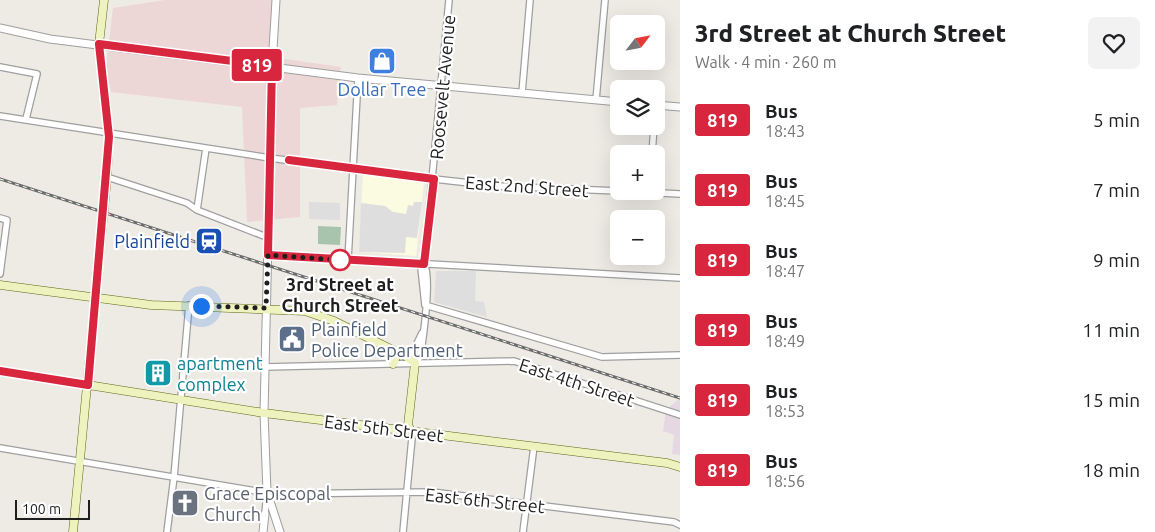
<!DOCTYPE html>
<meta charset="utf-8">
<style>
:root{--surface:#fff;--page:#f2f2f2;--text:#202124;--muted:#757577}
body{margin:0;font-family:Ubuntu,sans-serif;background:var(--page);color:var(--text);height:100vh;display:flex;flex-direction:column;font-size:19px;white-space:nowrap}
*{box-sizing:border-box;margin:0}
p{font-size:16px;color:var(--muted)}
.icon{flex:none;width:28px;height:28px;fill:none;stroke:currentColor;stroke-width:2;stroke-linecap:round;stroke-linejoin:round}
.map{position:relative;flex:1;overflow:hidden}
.drawer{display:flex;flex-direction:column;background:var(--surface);width:475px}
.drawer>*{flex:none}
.badge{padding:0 10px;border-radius:4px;font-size:18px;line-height:32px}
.needle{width:32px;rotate:58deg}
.tools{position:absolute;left:610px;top:15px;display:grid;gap:10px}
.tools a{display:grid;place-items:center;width:55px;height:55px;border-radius:8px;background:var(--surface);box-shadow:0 5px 20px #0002;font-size:25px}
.scale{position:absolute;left:15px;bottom:12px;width:75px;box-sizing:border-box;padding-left:5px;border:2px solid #1e1e1e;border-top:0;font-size:14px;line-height:18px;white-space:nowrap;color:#1e1e1e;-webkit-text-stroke:4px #fff;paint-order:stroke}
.you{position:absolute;width:25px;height:25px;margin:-12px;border:4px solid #fff;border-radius:50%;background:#1a73e8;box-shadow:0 0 0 8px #1a73e833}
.map>.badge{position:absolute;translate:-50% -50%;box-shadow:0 0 0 2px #fff}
.round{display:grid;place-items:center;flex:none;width:52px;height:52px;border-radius:8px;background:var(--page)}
.headline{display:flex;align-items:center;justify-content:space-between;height:85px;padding:0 15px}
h1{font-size:24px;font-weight:800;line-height:38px}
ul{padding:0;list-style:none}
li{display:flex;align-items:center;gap:15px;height:70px;padding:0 15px}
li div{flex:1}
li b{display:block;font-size:19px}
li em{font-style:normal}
li .badge{min-width:55px;font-weight:700;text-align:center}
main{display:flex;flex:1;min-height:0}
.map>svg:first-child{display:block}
.commercial{fill:#ecd7d6}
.industrial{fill:#e6d8e3}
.education{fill:#fafbe1}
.cemetery{fill:#a9c4ad}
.parking{fill:#dedede}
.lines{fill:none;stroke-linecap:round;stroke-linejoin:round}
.minor-casing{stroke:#9f9f9f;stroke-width:8}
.tertiary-casing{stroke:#9f9f9f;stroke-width:9}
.secondary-casing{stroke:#5d6812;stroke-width:9}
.minor{stroke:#fff;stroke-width:5.5}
.tertiary{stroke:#fff;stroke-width:7}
.secondary{stroke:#eef2bf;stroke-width:8}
.rail-casing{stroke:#6c6c6c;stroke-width:3}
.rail{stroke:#fff;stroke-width:1;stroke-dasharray:4;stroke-linecap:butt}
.line-casing{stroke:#fff;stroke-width:11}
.line{stroke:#d7263d;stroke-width:8}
.walk{stroke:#1e1e1e;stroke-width:5;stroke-dasharray:0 9}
.stop-dot{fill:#fff;stroke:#d7263d;stroke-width:2.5}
.labels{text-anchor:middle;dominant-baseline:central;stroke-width:4.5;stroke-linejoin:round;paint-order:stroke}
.street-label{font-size:18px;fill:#1e1e1e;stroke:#fff}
.shop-label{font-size:18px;fill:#366cbe;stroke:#fff}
.transit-label{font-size:18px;fill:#164399;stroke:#fff;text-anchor:end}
.stop-label{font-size:18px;font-weight:bold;fill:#1e1e1e;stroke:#fff}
.service-label{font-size:18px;fill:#4e5e75;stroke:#fff;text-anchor:start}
.culture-label{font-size:18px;fill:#0d838f;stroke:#fff;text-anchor:start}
.worship-label{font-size:18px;fill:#5b616d;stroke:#fff;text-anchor:start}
</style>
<main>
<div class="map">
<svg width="680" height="532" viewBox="0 0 680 532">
<rect width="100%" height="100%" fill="#eeebe5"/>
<!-- commercial -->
<path class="commercial" d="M165,0H275L278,58L341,67L337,105L300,108V217L247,222L242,107L111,92L106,66L113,8Z"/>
<!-- industrial -->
<path class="industrial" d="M680,398V455L672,454L674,435L663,431L666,410Z"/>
<!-- education -->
<path class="education" d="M363,175L424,182L416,256L359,252Z"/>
<!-- cemetery -->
<path class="cemetery" d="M318,226L341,227L340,245L318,244Z"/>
<!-- parking -->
<path class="parking" d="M309,202L340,203V220L309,219Z
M414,202H422L417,238L406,237L405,253L359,252L361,203L385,206L393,212L406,214L408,205L413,206Z
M436,271H476L475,301L484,302L487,317L434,302Z"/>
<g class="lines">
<!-- minor casing -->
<g class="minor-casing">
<path id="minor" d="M0,67L37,74L26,119
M522,93L530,0
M596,100L605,0
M0,116L270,158L434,179L497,186L619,191
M652,154L654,126
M107,177L187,203L197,210L269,238
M623,191L680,194
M197,210L206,148
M0,218L7,220L0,274
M268,255L680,278
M348,260L358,78
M425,305L421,268L424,264L449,0
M425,305L602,357L680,355
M415,363L420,357C423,340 432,276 424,264
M415,363L412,354L422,333
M265,367L514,361L680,415
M0,448L274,494L432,492L674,522L680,525
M265,514L267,492
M167,532L174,477L189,305
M403,532L412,438L411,431
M523,532L534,446"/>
</g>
<!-- tertiary casing -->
<g class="tertiary-casing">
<path id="tertiary" d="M276,0L272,66L264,413L267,492L280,532
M0,28L50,39L358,78L619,102
M656,105L680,107
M263,532L265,514"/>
</g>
<!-- secondary casing -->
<g class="secondary-casing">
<path id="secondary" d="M0,285L151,305L305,311L334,321L407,357L415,363L408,425L411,431
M393,364L396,357L395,351
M0,371L264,413L667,463L680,467
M73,532L107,177L109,137L99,44L104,0"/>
</g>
<!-- minor -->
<use href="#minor" class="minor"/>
<!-- tertiary -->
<use href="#tertiary" class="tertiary"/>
<!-- secondary -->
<use href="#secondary" class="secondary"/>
<!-- rail casing -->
<g class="rail-casing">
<path id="rail" d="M0,179L680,398"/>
</g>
<!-- rail -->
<use href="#rail" class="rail"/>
</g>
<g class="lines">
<!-- line casing -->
<g class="line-casing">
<path id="line" d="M0,371L88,385L109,137L99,44L272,66L268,255L424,264L434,179L289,160"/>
</g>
<!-- line -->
<use href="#line" class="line"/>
<!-- walk -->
<path class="walk" d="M201,306L266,308L268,255L340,260"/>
</g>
<!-- icons -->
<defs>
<g id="shop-square" transform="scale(1.4375)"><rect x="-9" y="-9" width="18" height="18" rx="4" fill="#3f7fe0" stroke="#fff"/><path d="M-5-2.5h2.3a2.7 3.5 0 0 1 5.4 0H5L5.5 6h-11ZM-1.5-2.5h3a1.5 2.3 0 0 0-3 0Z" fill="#fff"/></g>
<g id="station-square" transform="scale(1.4375)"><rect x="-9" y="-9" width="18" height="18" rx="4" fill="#1a4fb4" stroke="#fff"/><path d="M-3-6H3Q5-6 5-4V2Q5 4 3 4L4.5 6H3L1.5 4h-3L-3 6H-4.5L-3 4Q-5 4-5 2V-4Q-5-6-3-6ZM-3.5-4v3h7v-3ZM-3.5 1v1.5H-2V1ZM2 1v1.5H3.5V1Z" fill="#fff"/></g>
<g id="civic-square" transform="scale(1.4375)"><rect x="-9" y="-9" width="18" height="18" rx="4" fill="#5c6f8a" stroke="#fff"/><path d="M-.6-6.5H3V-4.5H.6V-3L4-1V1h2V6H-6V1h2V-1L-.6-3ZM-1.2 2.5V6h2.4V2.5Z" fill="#fff"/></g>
<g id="building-square" transform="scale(1.4375)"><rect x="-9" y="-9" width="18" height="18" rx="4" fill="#0f9aa8" stroke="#fff"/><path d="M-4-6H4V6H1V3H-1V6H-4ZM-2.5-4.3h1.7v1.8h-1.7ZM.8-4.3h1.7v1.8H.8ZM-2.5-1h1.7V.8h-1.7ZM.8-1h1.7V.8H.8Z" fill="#fff"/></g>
<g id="church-square" transform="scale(1.4375)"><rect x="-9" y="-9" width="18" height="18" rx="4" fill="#6b7280" stroke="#fff"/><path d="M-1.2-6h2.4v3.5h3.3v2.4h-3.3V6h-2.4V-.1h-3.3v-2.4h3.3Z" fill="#fff"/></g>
</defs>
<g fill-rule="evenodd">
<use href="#shop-square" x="382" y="61"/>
<use href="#station-square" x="209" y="241"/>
<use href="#civic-square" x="292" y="339"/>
<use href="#building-square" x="158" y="373"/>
<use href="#church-square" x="185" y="503"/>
</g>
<!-- markers -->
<circle class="stop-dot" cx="340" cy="260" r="10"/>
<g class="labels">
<!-- street labels -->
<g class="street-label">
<text transform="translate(442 87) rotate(-85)">Roosevelt Avenue</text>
<text transform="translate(527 186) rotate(4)">East 2nd Street</text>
<text transform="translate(577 382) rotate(18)">East 4th Street</text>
<text transform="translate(384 428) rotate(7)">East 5th Street</text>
<text transform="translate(485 500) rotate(6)">East 6th Street</text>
</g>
<!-- shop labels -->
<g class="shop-label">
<text x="382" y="89">Dollar Tree</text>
</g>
<!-- transit labels -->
<g class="transit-label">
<text x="190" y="241">Plainfield</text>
</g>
<!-- stop labels -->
<g class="stop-label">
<text x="340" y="284">3rd Street at<tspan x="340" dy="21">Church Street</tspan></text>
</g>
<!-- service labels -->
<g class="service-label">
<text x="311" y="329">Plainfield<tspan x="311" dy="21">Police Department</tspan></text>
</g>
<!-- culture labels -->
<g class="culture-label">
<text x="177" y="363">apartment<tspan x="177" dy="21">complex</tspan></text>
</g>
<!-- worship labels -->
<g class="worship-label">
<text x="204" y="493">Grace Episcopal<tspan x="204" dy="21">Church</tspan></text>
</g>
</g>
</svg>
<div class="tools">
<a><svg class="needle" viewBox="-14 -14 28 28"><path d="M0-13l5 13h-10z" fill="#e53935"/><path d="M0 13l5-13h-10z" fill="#757577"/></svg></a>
<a><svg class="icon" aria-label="layers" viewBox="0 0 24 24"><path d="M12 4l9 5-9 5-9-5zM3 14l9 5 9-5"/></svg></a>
<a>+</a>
<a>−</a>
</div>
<div class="scale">100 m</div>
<div class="you" style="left:201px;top:306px"></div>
<b class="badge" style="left:257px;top:65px;background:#d7263d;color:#fff">819</b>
</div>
<section class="drawer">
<div class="headline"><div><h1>3rd Street at Church Street</h1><p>Walk · 4 min · 260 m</p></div><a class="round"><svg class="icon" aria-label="heart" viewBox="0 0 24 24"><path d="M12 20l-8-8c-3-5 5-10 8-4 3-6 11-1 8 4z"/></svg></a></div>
<ul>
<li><span class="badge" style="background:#d7263d;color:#fff">819</span><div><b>Bus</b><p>18:43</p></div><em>5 min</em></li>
<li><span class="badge" style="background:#d7263d;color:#fff">819</span><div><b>Bus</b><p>18:45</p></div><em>7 min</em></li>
<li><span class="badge" style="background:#d7263d;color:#fff">819</span><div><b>Bus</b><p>18:47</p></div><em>9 min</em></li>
<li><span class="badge" style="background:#d7263d;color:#fff">819</span><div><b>Bus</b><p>18:49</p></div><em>11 min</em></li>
<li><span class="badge" style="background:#d7263d;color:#fff">819</span><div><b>Bus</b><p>18:53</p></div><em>15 min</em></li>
<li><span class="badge" style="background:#d7263d;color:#fff">819</span><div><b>Bus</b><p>18:56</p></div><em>18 min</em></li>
</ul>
</section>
</main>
